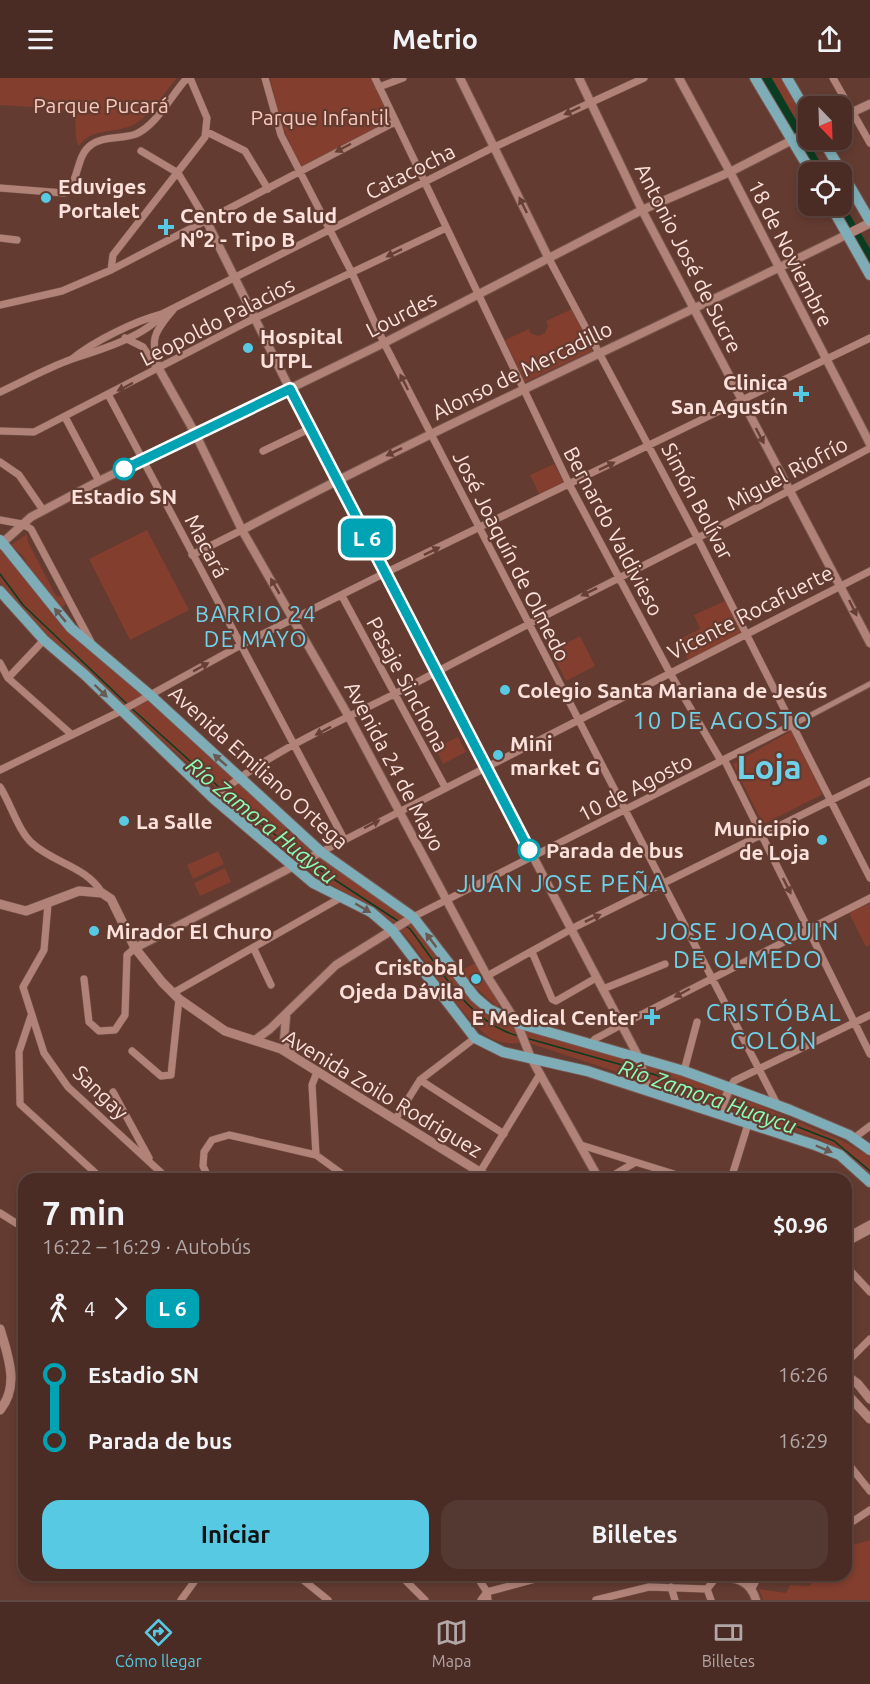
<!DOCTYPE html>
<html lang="es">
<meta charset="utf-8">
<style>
:root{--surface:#4a2c25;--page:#543832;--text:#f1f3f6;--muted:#b2a7a7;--line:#614842;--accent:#57c9e2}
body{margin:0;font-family:Ubuntu,sans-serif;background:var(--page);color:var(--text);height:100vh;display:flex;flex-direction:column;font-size:22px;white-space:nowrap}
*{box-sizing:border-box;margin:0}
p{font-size:20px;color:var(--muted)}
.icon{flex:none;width:33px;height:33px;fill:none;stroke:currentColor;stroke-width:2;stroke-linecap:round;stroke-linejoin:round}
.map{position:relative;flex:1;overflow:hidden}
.details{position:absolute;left:18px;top:1095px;width:834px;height:408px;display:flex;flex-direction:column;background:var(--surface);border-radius:18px;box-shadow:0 3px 9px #0003,0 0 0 2px var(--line)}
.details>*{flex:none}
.badge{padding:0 12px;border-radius:9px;font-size:21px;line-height:39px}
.needle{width:39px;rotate:157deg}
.buttons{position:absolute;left:798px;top:18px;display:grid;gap:12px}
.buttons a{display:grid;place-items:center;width:54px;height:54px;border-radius:12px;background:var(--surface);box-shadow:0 3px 9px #0003,0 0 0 2px var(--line);font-size:30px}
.map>.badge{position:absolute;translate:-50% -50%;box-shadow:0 0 0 3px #fff}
.legs{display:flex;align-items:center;gap:9px;height:66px;padding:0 24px;font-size:20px}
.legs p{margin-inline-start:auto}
.headline{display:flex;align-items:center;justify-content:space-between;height:102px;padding:0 24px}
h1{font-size:33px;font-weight:700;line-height:45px}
.button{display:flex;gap:12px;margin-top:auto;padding:12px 24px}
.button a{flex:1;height:69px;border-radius:18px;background:var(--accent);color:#111;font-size:24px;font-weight:700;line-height:69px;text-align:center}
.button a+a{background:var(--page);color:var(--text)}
ul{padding:0 24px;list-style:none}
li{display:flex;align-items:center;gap:21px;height:66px;font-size:22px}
li i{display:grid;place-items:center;width:9px;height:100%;margin:0 8px;background:currentColor}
li i::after{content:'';width:15px;height:15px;margin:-8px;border:4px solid;border-radius:50%;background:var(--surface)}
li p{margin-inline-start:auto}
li:first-child i{background:linear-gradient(#0000 50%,currentColor 0)}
li:last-child i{background:linear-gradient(currentColor 50%,#0000 0)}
header{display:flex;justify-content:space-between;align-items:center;height:78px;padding:0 24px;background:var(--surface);font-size:27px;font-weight:700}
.tabs{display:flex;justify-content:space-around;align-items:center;height:84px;border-top:2px solid var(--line);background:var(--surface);font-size:16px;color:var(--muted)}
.tabs a{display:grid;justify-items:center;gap:3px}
.tabs .on{color:var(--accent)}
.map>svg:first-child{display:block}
.green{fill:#833e2e}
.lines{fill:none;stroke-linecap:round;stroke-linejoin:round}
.stream{stroke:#093c20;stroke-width:1.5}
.river{stroke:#093c20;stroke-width:10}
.pedestrian-casing{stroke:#78574f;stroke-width:7}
.minor-casing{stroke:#78574f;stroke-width:8}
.tertiary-casing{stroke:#78574f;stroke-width:10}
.secondary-casing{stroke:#78574f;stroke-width:10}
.primary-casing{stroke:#78574f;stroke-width:12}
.pedestrian{stroke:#b18378;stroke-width:5}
.minor{stroke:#b18378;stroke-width:7}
.tertiary{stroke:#b18378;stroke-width:8}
.secondary{stroke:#b18378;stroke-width:9}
.primary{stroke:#7eadb7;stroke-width:10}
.oneway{fill:#673f35}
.oneway2{fill:#6a5852}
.line-1-casing{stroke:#fff;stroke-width:14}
.line-1{stroke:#00a3b4;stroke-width:9}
.poi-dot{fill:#57c9e2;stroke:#633b31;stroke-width:2}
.stop-1-dot{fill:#fff;stroke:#00a3b4;stroke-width:3}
.labels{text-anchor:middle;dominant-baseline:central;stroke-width:4.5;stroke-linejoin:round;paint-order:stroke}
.park-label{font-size:21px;fill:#fbc9bc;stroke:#633b31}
.street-label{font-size:21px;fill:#fae1db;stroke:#633b31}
.poi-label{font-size:21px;font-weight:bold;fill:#fae1db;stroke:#633b31;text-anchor:start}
.stop-label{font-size:21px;font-weight:bold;fill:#fae1db;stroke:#633b31}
.neighbourhood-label{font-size:22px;letter-spacing:1.5px;fill:#6ed3ea;stroke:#633b31}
.water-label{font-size:22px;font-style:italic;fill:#89ffb4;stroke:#633b31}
.quarter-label{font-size:24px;letter-spacing:1.5px;fill:#6ed3ea;stroke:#633b31}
.town-label{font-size:33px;font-weight:bold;fill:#6ed3ea;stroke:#633b31}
</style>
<header><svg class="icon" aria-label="menu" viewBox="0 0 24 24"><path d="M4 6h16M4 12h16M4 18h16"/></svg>Metrio<svg class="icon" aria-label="share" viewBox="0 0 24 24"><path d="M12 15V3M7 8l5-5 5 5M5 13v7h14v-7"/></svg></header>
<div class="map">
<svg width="870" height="1522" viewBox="0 0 870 1522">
<rect width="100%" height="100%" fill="#633b31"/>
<!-- green -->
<path class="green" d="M0,0H177C164,15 152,36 135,46C118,56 91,49 79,68C73,59 78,45 73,35L48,30L0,27Z
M375,0L395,44L302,93L279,40L270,0Z
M755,0H787L808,36V54L797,59Z
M572,231L592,273L525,304L505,262L529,251L530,255L538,258L545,255L548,248L546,243Z
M554,386L565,407L540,418L530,397Z
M147,452L189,532L130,562L89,481Z
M27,456L28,464L56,518L63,519L66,526L60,531L35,501L23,478L11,467Z
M0,469L61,547L206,674L415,846L472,924L511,948L668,993L761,1028L841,1062L870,1079V1098L840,1072L816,1060L529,965C519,965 507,966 497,963C472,956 422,875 401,853C374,825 335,813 305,789L131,635L16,529L0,505Z
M727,522L742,554L688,582L678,562L700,551L694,537Z
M580,558L595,588L566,603L551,573Z
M791,653L795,654L823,716L766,745L762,744L733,686Z
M458,659L466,674L443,686L435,670Z
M218,773L224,786L193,801L187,787Z
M225,790L231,804L200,818L194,805Z
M870,825V867L866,869L849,835Z
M477,884L499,926L498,930L459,894Z
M870,1462V1522H763L759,1511L786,1515L790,1507L809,1508L820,1497H846V1469Z"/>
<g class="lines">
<!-- stream -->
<path class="stream" d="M0,496L23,527L127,626
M130,629L220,710
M226,716L303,780
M309,785L398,843
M404,847L410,851C441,891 468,944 518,958
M526,960L640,992
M647,994L722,1020
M729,1022L834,1063L870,1093"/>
<!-- river -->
<path class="river" d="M766,0L820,94
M839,128L870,181"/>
<!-- pedestrian casing -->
<g class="pedestrian-casing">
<path id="pedestrian" d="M794,646L870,606"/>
</g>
<!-- minor casing -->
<g class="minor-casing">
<path id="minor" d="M265,0L281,57L352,195L384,265L778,1028
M375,0L569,406L670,595L720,681L725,683L870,976
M833,0L870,65
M379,9L403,0
M207,54L245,73L268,111
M141,73L178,95L206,142
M0,110L64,115C80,105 75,78 91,67C102,58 123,61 136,56C157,47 172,16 187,0
M0,160L17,162
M548,179L698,461L870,800
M111,192L113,177L205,59L207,40L190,0
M0,227L62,213L111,192L395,44
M125,260L143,269L155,287
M72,281C94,263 135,243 162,236L490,71L644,0
M159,291C150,262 153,255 173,232
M0,314C24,303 47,290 72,281C97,273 147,258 162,236
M109,318L344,761
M65,339L99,403
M0,353L34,354L247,244L446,150
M263,373L309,351
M0,384L19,397L43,432
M0,442L22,446L31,451L91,564
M192,477L242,452
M342,518L445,709
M0,585L8,600L71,656
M8,600L44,562
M0,692L121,633L241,567L385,495L870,260
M0,709C11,726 18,753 33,766C54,785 87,789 102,815
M214,721C263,675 349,640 410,608C562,527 718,452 870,370
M321,774L870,493
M48,826L44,872L23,909L44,975L68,1009L168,1101
M413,839L794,646
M254,871L271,907
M532,874L552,921L556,923L596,900
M487,898L577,848L870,703
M84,901L89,944L99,953L115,952L125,937L127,877L135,870
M603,911L665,886
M173,915L342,819
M31,938L19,974L20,1026L102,1101
M591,966L595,961L621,947L870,820
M132,973L161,998L171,997L179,921
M684,993L697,944
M420,1002L504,1056
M730,1009L734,1003L870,937
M113,1014L149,1080
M395,1042L420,1002L475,960
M854,1060L870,1048
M581,1067L690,1101
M316,1077L312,1007L317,994
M480,1094L540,996
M209,1101L203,1088L204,1074L212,1062L229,1057L316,1077L349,1101
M607,1101L634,1085
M731,1101L748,1046
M0,1135L24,1150
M846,1159L870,1146
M846,1165L870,1152
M846,1188L870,1214
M846,1285L870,1261
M846,1383L870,1413
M846,1448L870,1432
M297,1497L328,1522
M395,1497L404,1501L425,1522
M476,1497L487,1514L488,1522
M671,1509L675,1522
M752,1510L759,1497
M707,1511L711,1522
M181,1522L199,1497
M481,1522L487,1514L550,1497
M596,1522L649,1509L707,1511L718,1497"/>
</g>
<!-- tertiary casing -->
<g class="tertiary-casing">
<path id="tertiary" d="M460,0L548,179
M579,0L642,132L870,565
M679,0L730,94L870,366
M842,39L870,26
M206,142L335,402L638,978L649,1013
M159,291L195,355L242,452L349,639L487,898L517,945L531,980L599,1101
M242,452C440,347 645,256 846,157
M0,467L31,439L99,403L384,265L642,132L730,94L808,54
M135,870L321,774
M286,939L284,962L293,977
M255,962L270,951L336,887L413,839
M719,1036L730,1009
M718,1497C737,1501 750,1502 756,1522"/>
</g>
<!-- secondary casing -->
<g class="secondary-casing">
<path id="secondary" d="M846,157L870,145
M0,826L26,833L79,813L102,815L111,821L135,870L162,904L179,921L225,953L281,971L491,1101
M0,1251C8,1278 20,1308 0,1332
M846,1297L858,1306L870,1321
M846,1315L870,1341"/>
</g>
<!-- primary casing -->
<g class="primary-casing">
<path id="primary" d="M755,0L811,94
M787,0L808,36
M823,62L870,143
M831,128L870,197
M0,462L71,550L150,617L321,774L413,839L475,919L489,931L517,945L684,993L790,1032L849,1057L870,1072
M0,513L44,562L85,597L214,721L313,805L371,834L392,852L475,960L503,974L587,993L815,1067L840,1077L870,1104"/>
</g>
<!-- pedestrian -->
<use href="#pedestrian" class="pedestrian"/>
<!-- minor -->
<use href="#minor" class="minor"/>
<!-- tertiary -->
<use href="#tertiary" class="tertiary"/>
<!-- secondary -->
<use href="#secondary" class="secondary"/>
<!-- primary -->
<use href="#primary" class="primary"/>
</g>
<!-- one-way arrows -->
<defs><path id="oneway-solid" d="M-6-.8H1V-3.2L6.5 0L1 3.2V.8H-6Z" transform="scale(1.5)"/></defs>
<g class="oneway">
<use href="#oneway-solid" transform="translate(572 33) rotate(155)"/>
<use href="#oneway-solid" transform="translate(343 70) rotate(152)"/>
<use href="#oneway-solid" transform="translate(523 127) rotate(-116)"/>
<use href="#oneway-solid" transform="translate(394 175) rotate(154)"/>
<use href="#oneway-solid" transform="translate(404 304) rotate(-117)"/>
<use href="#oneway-solid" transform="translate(125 309) rotate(152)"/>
<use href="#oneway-solid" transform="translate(760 358) rotate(62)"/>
<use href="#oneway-solid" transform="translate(394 374) rotate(154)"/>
<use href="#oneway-solid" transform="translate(607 388) rotate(-26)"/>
<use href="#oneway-solid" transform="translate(432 473) rotate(-26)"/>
<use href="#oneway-solid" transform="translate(275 508) rotate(-120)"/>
<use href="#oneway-solid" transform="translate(589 514) rotate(154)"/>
<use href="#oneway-solid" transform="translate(853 530) rotate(64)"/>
<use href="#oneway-solid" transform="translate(201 589) rotate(-29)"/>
<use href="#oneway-solid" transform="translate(323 653) rotate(152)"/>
<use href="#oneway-solid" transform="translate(372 746) rotate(-28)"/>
<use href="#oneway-solid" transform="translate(787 808) rotate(63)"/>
<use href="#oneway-solid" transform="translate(593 840) rotate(-25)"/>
<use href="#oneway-solid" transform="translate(682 915) rotate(152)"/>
</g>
<g class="oneway2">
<use href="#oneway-solid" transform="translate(60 537) rotate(-130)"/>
<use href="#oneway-solid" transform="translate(101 613) rotate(44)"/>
<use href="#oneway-solid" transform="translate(220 682) rotate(-139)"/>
<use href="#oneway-solid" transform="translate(363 830) rotate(30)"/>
<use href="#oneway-solid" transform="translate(431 862) rotate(-127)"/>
<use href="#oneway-solid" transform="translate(824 1071) rotate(23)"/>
</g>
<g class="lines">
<!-- line-1 casing -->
<g class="line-1-casing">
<path id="line-1" d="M124,391L290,311L529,772"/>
</g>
<!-- line-1 -->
<use href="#line-1" class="line-1"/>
</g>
<!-- markers -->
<g class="poi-dot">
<circle cx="46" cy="120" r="6"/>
<path d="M163 140h6v6h6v6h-6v6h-6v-6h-6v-6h6z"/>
<circle cx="248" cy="270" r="6"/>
<path d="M798 307h6v6h6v6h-6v6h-6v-6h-6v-6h6z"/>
<circle cx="505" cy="612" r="6"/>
<circle cx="498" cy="677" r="6"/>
<circle cx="124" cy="743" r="6"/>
<circle cx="822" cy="762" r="6"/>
<circle cx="94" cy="853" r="6"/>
<circle cx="476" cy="901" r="6"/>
<path d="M649 930h6v6h6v6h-6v6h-6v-6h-6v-6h6z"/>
</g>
<g class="stop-1-dot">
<circle cx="124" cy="391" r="10"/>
<circle cx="529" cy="772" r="10"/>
</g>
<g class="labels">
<!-- park labels -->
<g class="park-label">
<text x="101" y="27">Parque Pucará</text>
<text x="320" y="39">Parque Infantil</text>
</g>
<!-- street labels -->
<g class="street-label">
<text transform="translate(410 93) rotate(-27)">Catacocha</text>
<text transform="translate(791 175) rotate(63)">18 de Noviembre</text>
<text transform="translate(689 180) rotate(63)">Antonio José de Sucre</text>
<text transform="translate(401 236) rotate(-27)">Lourdes</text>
<text transform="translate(217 243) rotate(-27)">Leopoldo Palacios</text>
<text transform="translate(522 292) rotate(-26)">Alonso de Mercadillo</text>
<text transform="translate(787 395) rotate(-28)">Miguel Riofrío</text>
<text transform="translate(698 423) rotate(62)">Simón Bolívar</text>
<text transform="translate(614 453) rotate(62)">Bernardo Valdivieso</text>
<text transform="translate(207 468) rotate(62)">Macará</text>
<text transform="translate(512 478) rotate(63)">José Joaquín de Olmedo</text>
<text transform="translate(750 534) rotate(-27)">Vicente Rocafuerte</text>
<text transform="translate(408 606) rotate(62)">Pasaje Sinchona</text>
<text transform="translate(395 688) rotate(62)">Avenida 24 de Mayo</text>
<text transform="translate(259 689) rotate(42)">Avenida Emiliano Ortega</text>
<text transform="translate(635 709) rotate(-27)">10 de Agosto</text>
<text transform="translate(101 1014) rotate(44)">Sangay</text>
<text transform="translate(383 1015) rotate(31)">Avenida Zoilo Rodriguez</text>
</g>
<!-- poi labels -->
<g class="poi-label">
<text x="58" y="108">Eduviges<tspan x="58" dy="24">Portalet</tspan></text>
<text x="180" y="137">Centro de Salud<tspan x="180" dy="24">N⁰2 - Tipo B</tspan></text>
<text x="260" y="258">Hospital<tspan x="260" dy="24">UTPL</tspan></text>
<text x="788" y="304" text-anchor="end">Clinica<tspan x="788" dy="24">San Agustín</tspan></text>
<text x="517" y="612">Colegio Santa Mariana de Jesús</text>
<text x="510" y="665">Mini<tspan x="510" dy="24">market G</tspan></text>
<text x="136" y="743">La Salle</text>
<text x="810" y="750" text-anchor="end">Municipio<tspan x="810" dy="24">de Loja</tspan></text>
<text x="106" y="853">Mirador El Churo</text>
<text x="464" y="889" text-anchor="end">Cristobal<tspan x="464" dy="24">Ojeda Dávila</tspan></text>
<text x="638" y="939" text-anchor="end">E Medical Center</text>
</g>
<!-- stop labels -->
<g class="stop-label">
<text x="124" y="418">Estadio SN</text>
<text x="546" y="772" text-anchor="start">Parada de bus</text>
</g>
<!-- neighbourhood labels -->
<g class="neighbourhood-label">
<text x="256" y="535">BARRIO 24<tspan x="256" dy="25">DE MAYO</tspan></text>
</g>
<!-- water labels -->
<g class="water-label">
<text transform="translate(262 742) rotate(39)">Río Zamora Huaycu</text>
<text transform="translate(708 1018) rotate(19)">Río Zamora Huaycu</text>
</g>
<!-- quarter labels -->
<g class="quarter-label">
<text x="723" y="642">10 DE AGOSTO</text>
<text x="562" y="805">JUAN JOSE PEÑA</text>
<text x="748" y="853">JOSE JOAQUIN<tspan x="748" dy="28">DE OLMEDO</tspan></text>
<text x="774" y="934">CRISTÓBAL<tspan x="774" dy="28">COLÓN</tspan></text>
</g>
<!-- town labels -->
<g class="town-label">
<text x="769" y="688">Loja</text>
</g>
</g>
</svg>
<div class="buttons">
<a><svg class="needle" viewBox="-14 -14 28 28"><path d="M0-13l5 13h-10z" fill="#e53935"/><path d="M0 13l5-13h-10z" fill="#b2a7a7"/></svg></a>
<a><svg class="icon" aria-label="locate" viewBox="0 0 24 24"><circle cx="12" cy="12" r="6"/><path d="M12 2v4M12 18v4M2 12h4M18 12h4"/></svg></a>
</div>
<b class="badge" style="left:367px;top:460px;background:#00a3b4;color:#fff">L 6</b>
<section class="details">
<div class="headline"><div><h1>7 min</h1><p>16:22 – 16:29 · Autobús</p></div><b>$0.96</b></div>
<div class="legs"><svg class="icon" aria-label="walk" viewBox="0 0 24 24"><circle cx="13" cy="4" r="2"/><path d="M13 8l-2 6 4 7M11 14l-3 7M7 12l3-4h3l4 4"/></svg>4<svg class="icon" aria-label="forward" viewBox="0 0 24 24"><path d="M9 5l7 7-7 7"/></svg><b class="badge" style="background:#00a3b4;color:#fff">L 6</b></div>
<ul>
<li><i style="color:#00a3b4"></i><b>Estadio SN</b><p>16:26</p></li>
<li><i style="color:#00a3b4"></i><b>Parada de bus</b><p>16:29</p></li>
</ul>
<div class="button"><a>Iniciar</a><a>Billetes</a></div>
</section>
</div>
<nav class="tabs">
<a class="on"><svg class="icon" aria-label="directions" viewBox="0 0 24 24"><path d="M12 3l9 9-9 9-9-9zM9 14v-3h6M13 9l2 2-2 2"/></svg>Cómo llegar</a>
<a><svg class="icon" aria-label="map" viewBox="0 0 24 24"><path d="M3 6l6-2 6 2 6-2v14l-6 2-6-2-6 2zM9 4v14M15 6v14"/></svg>Mapa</a>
<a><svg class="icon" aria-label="tickets" viewBox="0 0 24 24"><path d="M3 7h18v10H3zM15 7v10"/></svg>Billetes</a>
</nav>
